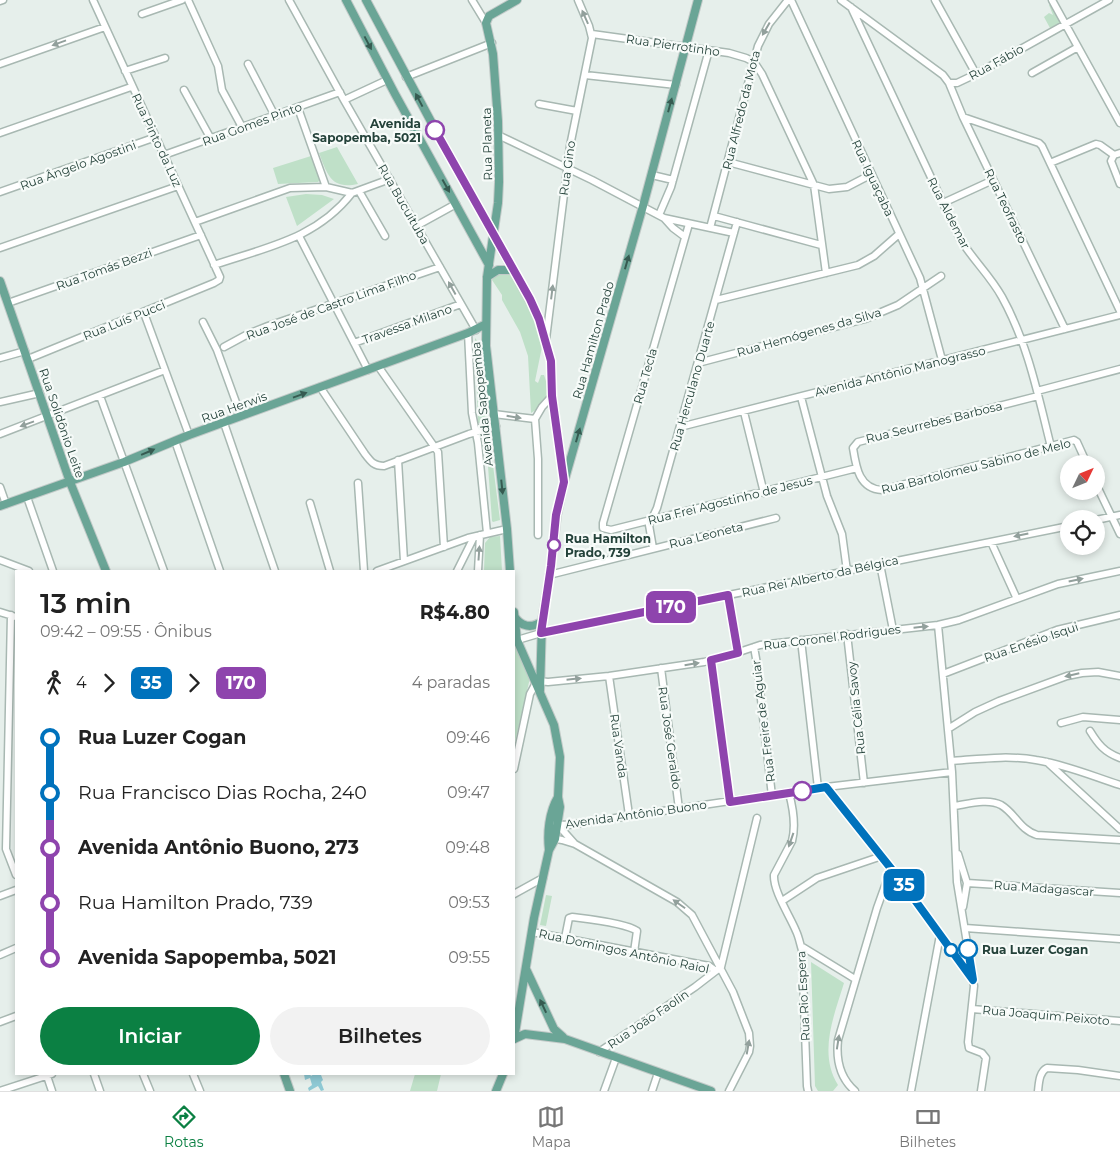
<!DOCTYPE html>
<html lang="pt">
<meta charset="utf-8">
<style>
:root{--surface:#fff;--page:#f2f2f2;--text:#222;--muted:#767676;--line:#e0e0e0;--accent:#0b8043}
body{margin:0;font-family:Montserrat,sans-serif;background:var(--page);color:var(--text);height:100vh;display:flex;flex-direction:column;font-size:19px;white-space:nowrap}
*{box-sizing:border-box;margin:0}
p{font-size:16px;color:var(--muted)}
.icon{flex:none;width:28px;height:28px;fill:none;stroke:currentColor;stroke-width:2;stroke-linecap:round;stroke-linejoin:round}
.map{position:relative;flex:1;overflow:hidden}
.details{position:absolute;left:15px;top:570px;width:500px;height:505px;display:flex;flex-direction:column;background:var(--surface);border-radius:0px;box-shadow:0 2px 8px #0003}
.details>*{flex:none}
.badge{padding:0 10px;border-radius:8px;font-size:18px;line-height:32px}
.needle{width:32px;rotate:47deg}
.controls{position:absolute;left:1060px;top:455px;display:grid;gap:10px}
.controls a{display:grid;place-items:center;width:45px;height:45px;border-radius:50%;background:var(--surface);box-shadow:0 2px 8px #0003;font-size:25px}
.map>.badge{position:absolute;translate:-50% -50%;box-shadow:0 0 0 2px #fff}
.legs{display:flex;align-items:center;gap:8px;height:55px;padding:0 25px;font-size:16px}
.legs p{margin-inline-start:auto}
.headline{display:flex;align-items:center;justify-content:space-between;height:85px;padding:0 25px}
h1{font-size:28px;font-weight:600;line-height:38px}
.primary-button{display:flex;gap:10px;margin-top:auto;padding:10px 25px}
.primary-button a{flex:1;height:58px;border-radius:30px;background:var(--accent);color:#fff;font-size:20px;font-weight:600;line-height:58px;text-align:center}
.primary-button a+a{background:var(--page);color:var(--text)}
ul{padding:0 25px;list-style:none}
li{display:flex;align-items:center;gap:18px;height:55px;font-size:19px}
li i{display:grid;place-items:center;width:8px;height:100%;margin:0 6px;background:currentColor}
li i::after{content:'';width:12px;height:12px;margin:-6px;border:4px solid;border-radius:50%;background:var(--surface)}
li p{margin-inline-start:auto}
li:first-child i{background:linear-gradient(#0000 50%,currentColor 0)}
li:last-child i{background:linear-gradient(currentColor 50%,#0000 0)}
.menu{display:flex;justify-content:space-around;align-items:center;height:70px;border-top:1px solid var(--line);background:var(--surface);font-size:14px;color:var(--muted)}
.menu a{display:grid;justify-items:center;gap:2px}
.menu .current{color:var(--accent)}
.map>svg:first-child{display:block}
.green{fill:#bfe0c8}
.water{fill:#8ec9d4}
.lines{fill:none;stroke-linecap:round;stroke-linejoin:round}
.minor-casing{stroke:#a8b8b2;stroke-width:9}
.major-casing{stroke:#c2cac8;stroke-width:10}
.minor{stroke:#fff;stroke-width:6}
.major{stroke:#6aa596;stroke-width:8}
.oneway{fill:#92a09c}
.oneway2{fill:#365b51}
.line-1-casing{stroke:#fff;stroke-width:11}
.line-2-casing{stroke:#fff;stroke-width:11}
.line-1{stroke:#0072bc;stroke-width:8}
.line-2{stroke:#8e44ad;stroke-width:8}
.stop-2-dot{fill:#fff;stroke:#8e44ad;stroke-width:2.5}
.stop-1-dot{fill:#fff;stroke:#0072bc;stroke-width:2.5}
.labels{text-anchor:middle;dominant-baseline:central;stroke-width:4.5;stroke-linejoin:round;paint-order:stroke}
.street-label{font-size:12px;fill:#24423a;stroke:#f7fbf9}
.stop-label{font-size:12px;font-weight:bold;fill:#24423a;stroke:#f7fbf9;text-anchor:start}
</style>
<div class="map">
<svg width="1120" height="1091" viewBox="0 0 1120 1091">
<rect width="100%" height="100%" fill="#e6efeb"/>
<!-- green -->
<path class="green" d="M1053,3L1061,22L1050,28L1044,17L1049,13L1053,15L1049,5Z
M337,147L358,184C331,190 327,174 319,153Z
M311,156L321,179L318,182L278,184L273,168Z
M306,194L322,195L334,199L297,226L286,197Z
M506,271L512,275L533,313L543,342L535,381L538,383L541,375H544C550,391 549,403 531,413L528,356L520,332L502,300V295L492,280L498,273Z
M475,338L479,343L483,383L480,389L481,405L487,410L488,421L478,423Z
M489,434L500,520L493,522L492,521L486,439V435Z
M500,536L502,571H484L485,543L490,537Z
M514,645L517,648L530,678L514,746Z
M546,895L552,896L546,926L540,925Z
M811,962L844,983C834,1016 818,1053 838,1085L833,1091H818L815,1086Z
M415,1074H441L437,1091H410Z"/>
<!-- water -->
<path class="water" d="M304,1074H310L311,1076L314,1074L321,1075L323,1080L321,1082L324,1090L321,1091L318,1086L309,1091L308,1088L312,1085L310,1078L305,1080Z"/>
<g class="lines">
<!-- minor casing -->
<g class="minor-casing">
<path id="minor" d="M188,0L218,66L222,90L242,127
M289,0L344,100L476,330
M472,0L486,23
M791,0L920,278L942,360
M841,0L943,75L949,83L963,117L1065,329
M935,0L976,74
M1052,0L1120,123
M0,1L3,0
M851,7L959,237C971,258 990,275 1002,297C1028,344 1038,395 1051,447
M142,14L182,0
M592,34L729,53L746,58L754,62L762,74L814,185L826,273
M0,64L105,27
M248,64L275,116
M125,71L165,58
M1032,73L1078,47
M585,75L676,85
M406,77L492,43
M949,83H957L976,74L1109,0
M184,90L211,139
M344,100L387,80
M539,104L577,111
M298,108L326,187
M963,117L1039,143L1042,146L1120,311
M0,133L131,87
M498,135L592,180L664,218L734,233
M1120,153L1114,155L1111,161L1120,184
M164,155L340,92
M728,162L829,189L847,187L872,174
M1050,163L1096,144L1100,145L1114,155
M652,175L673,180
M359,191L385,236
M0,192L156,137
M943,203L993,180
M659,215L671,187L709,50
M714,216L821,245
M664,218L673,228L685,237
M195,222L290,188L326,187L352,193L390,179
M689,224L603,523V528L611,530L857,468
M416,226L456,204
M710,228L758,46L769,24L788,0
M299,236L368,370
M0,248L178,186
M214,265C267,247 316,239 352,193
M716,300L858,265L874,256L899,234
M8,303L201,235
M144,313L189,435
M203,322L217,350L241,416
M468,333L472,413L478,443L487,533
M546,339L570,146L592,38L589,26L578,0
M354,343L461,304
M224,347L248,334L268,326L440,267
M0,358L25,351
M28,359L214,283L219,280L220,277L93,0
M698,363L865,319L898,305L941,276
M378,366L438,452L444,547
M320,387L365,454C371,462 374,466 384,466L469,434L496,426
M1037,391L1120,369
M100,396L164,571
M1038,396L858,442L853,448C856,467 859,489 882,490L1074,440L1077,442L1087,464
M801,397L827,496L842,534L847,571
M0,402L40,393
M744,412L764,493
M494,414L535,419
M535,419L538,459V535
M535,419L542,407L552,396
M224,423L275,571
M680,427L1120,315
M0,434L165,370
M175,441L220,571
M398,460L404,561
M358,483L364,571
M1096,484L1120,534
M0,487L6,504
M27,497L53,571
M310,503L330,571
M1096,520L1120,515
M991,542L1017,599
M653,548L649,525L657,508L737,222
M0,560L29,571
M880,564L893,630
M377,571L468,538L507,529
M457,571L474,537
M478,571L480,535
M549,575L776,518
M728,595L738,653
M0,612L16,617
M11,615L6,849L16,875
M938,625L952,772L957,882L974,986L968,1042L969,1048L982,1053L986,1058L981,1091
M847,634L864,783
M801,640L818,788
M514,641L541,633L1069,526
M754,647L757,664L772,796
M711,660L730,802
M661,668L679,809
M943,674L1057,630L1120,615
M609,676L629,815
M539,681L548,682L609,676L704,662L724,657L760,645L938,625L959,620L1058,584L1120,571
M1061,723L1083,717L1120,720
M948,729L975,712L999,701L1067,676L1082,673L1098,672L1120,676
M1090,731C1098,744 1104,752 1120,758
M951,761C979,759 1008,755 1036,760C1064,764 1092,776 1120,785
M1047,762L1120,829
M514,769L530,694L536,683
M826,787L901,881L972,979
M789,793C793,808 796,826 792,841L774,875C773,891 790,916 796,931C799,937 800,944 802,950L807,1086L808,1091
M954,806C968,804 988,798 1001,805C1015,813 1020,830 1037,835L1120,840
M552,824L568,825L818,788L952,772
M557,824L574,843
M551,838L562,840L575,844L677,902L692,915L733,992L749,1033L750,1046L749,1052L729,1091
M958,854L967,883L963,907
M967,883L1120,893
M514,894L543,878
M0,896L16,890
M782,901L817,878L882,856
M965,928L1120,939
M532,932L709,966L716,971
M565,938L569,918L572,917C587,919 626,923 637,931L634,952
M801,946L855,979
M0,955L16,948
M972,1009L1120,1021
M0,1022L16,1016
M599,1052L695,987L721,967L757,818
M94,1074L100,1091
M143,1074L150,1091
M193,1074L200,1091
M47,1076L52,1091
M0,1091L52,1074
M604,1091L616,1058
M652,1091L658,1073
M855,1091C840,1078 836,1059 838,1040L877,908L891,869
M911,1091L940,935
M1038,1091C1039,1083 1039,1072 1047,1068L1078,1070L1120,1076"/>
</g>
<!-- major casing -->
<g class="major-casing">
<path id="major" d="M346,0L395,94L489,265
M366,0L435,129L529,299L539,319L551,361L552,396L564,480
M487,277L498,270H513
M0,281L70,482L106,571
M0,506L124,462L189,435L468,333L486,324
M510,571L507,529L486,346L487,277L498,203L499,182L498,121L493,54L486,23L489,16L517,0
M514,612L517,640L554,725L560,757L558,797L560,807L555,839L549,850L534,918L514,1039
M514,616C521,627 532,629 542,621
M540,691L542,621L551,566L557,515L564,482L643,206L698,0
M549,850C547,833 549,812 558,797
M526,969L554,1029L563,1037
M514,1039L525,1034L565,1039L711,1091
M284,1074L290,1091
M496,1091L503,1074"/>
</g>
<!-- minor -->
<use href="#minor" class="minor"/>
<!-- major -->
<use href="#major" class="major"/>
</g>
<!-- one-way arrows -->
<defs><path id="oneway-solid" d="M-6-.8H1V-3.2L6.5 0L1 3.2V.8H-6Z" transform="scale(1.25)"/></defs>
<g class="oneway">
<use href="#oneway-solid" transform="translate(585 17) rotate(-114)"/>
<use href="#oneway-solid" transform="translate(766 29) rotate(120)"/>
<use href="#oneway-solid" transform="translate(59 43) rotate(160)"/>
<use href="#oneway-solid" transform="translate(452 288) rotate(-119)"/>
<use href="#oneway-solid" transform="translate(552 292) rotate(-83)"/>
<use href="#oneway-solid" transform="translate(514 417) rotate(9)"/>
<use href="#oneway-solid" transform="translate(27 424) rotate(160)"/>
<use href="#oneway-solid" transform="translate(1021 535) rotate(168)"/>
<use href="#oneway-solid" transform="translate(479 553) rotate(-86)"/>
<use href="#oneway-solid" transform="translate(1076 580) rotate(-12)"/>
<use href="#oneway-solid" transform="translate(921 627) rotate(-6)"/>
<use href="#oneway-solid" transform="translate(692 664) rotate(-9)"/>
<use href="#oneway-solid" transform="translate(1072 675) rotate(167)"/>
<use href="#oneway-solid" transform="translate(574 679) rotate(-6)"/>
<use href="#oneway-solid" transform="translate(791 840) rotate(109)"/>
<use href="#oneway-solid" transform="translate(679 904) rotate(-145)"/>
<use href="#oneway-solid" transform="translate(838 1042) rotate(-81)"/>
<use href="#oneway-solid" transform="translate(748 1047) rotate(-80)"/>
</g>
<g class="oneway2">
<use href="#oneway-solid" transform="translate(368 43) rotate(62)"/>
<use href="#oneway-solid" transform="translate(419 100) rotate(-118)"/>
<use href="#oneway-solid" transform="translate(670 105) rotate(-75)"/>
<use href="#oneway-solid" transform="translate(446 186) rotate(61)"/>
<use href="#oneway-solid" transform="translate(627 262) rotate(-74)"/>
<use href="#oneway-solid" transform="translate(300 395) rotate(-20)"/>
<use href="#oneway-solid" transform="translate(578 435) rotate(-74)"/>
<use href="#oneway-solid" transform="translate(148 452) rotate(-23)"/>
<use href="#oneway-solid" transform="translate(502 487) rotate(84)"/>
<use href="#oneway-solid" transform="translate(543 1006) rotate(-115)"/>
</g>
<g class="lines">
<!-- line-1 casing -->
<g class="line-1-casing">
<path id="line-1" d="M802,791L826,787L901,881L973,980L968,949"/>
</g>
<!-- line-2 casing -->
<g class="line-2-casing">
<path id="line-2" d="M435,130L530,299L539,319L551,361L552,396L564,482L556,515L551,566L541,633L728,595L738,653L711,660L730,802L802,791"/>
</g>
<!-- line-1 -->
<use href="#line-1" class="line-1"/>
<!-- line-2 -->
<use href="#line-2" class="line-2"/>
</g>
<!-- markers -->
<g class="stop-2-dot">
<circle cx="435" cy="130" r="9"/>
<circle cx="554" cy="545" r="6"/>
<circle cx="802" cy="791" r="9"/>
</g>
<g class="stop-1-dot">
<circle cx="968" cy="949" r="9"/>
<circle cx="951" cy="950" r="6"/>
</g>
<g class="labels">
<!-- street labels -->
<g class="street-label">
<text transform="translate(673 45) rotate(8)">Rua Pierrotinho</text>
<text transform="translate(996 62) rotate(-29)">Rua Fábio</text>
<text transform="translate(741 110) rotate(-76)">Rua Alfredo da Mota</text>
<text transform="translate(252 124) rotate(-20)">Rua Gomes Pinto</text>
<text transform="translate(157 140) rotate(65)">Rua Pinto da Luz</text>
<text transform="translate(487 144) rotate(-91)">Rua Planeta</text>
<text transform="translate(78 165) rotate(-20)">Rua Ângelo Agostini</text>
<text transform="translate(567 168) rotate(-82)">Rua Gino</text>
<text transform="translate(873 178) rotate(65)">Rua Iguaçaba</text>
<text transform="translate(404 204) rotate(60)">Rua Bucuituba</text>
<text transform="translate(1006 206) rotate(64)">Rua Teofrasto</text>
<text transform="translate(949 213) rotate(63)">Rua Aldemar</text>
<text transform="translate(104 269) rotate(-20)">Rua Tomás Bezzi</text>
<text transform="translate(331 305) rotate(-20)">Rua José de Castro Lima Filho</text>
<text transform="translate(124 320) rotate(-22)">Rua Luís Pucci</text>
<text transform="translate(407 324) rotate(-20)">Travessa Milano</text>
<text transform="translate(809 332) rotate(-16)">Rua Hemógenes da Silva</text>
<text transform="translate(593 340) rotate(-74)">Rua Hamilton Prado</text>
<text transform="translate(900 371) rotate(-14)">Avenida Antônio Manograsso</text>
<text transform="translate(645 376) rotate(-74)">Rua Tecla</text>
<text transform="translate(692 386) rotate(-74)">Rua Herculano Duarte</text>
<text transform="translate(482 404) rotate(-96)">Avenida Sapopemba</text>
<text transform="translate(234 407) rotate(-20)">Rua Herwis</text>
<text transform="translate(934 422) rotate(-14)">Rua Seurrebes Barbosa</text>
<text transform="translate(62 423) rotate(71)">Rua Solidônio Leite</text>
<text transform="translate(976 466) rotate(-14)">Rua Bartolomeu Sabino de Melo</text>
<text transform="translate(730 500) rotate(-14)">Rua Frei Agostinho de Jesus</text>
<text transform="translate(706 535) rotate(-14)">Rua Leoneta</text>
<text transform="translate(820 576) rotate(-12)">Rua Rei Alberto da Bélgica</text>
<text transform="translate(832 637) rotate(-7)">Rua Coronel Rodrigues</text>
<text transform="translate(1031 642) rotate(-19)">Rua Enésio Isqui</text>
<text transform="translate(856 708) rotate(-96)">Rua Célia Savoy</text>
<text transform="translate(763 721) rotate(-97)">Rua Freire de Aguiar</text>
<text transform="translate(670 738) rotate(82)">Rua José Geraldo</text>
<text transform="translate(619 746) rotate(82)">Rua Vanda</text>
<text transform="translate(636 814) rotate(-8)">Avenida Antônio Buono</text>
<text transform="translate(1044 888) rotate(4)">Rua Madagascar</text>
<text transform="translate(624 951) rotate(12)">Rua Domingos Antônio Raiol</text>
<text transform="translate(803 996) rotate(-93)">Rua Rio Espera</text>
<text transform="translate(1046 1015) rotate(5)">Rua Joaquim Peixoto</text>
<text transform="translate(648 1019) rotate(-34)">Rua João Faolin</text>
</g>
<!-- stop labels -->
<g class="stop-label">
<text x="421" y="123" text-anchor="end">Avenida<tspan x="421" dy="14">Sapopemba, 5021</tspan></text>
<text x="565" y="538">Rua Hamilton<tspan x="565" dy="14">Prado, 739</tspan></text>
<text x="982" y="949">Rua Luzer Cogan</text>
</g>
</g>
</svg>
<div class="controls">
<a><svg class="needle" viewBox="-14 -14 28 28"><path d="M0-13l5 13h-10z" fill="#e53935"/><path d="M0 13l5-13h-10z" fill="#767676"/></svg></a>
<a><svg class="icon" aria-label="locate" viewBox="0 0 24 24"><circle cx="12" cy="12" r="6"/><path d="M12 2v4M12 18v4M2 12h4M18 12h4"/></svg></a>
</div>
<b class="badge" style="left:904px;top:885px;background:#0072bc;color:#fff">35</b>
<b class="badge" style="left:671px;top:607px;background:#8e44ad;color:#fff">170</b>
<section class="details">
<div class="headline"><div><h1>13 min</h1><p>09:42 – 09:55 · Ônibus</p></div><b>R$4.80</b></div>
<div class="legs"><svg class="icon" aria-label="walk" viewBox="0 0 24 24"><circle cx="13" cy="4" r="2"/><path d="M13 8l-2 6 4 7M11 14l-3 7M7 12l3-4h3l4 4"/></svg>4<svg class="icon" aria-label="forward" viewBox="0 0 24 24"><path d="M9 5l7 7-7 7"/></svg><b class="badge" style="background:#0072bc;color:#fff">35</b><svg class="icon" aria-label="forward" viewBox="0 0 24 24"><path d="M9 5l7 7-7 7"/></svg><b class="badge" style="background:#8e44ad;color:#fff">170</b><p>4 paradas</p></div>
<ul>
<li><i style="color:#0072bc"></i><b>Rua Luzer Cogan</b><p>09:46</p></li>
<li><i style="color:#0072bc"></i><span>Rua Francisco Dias Rocha, 240</span><p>09:47</p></li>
<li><i style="color:#8e44ad"></i><b>Avenida Antônio Buono, 273</b><p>09:48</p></li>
<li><i style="color:#8e44ad"></i><span>Rua Hamilton Prado, 739</span><p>09:53</p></li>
<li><i style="color:#8e44ad"></i><b>Avenida Sapopemba, 5021</b><p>09:55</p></li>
</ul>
<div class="primary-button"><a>Iniciar</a><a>Bilhetes</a></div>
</section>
</div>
<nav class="menu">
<a class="current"><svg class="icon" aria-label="directions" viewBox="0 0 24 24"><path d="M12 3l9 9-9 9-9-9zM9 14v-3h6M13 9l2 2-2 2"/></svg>Rotas</a>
<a><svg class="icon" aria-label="map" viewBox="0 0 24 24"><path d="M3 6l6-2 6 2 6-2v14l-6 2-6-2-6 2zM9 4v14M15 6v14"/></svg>Mapa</a>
<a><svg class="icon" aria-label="tickets" viewBox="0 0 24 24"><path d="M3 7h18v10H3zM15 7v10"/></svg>Bilhetes</a>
</nav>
